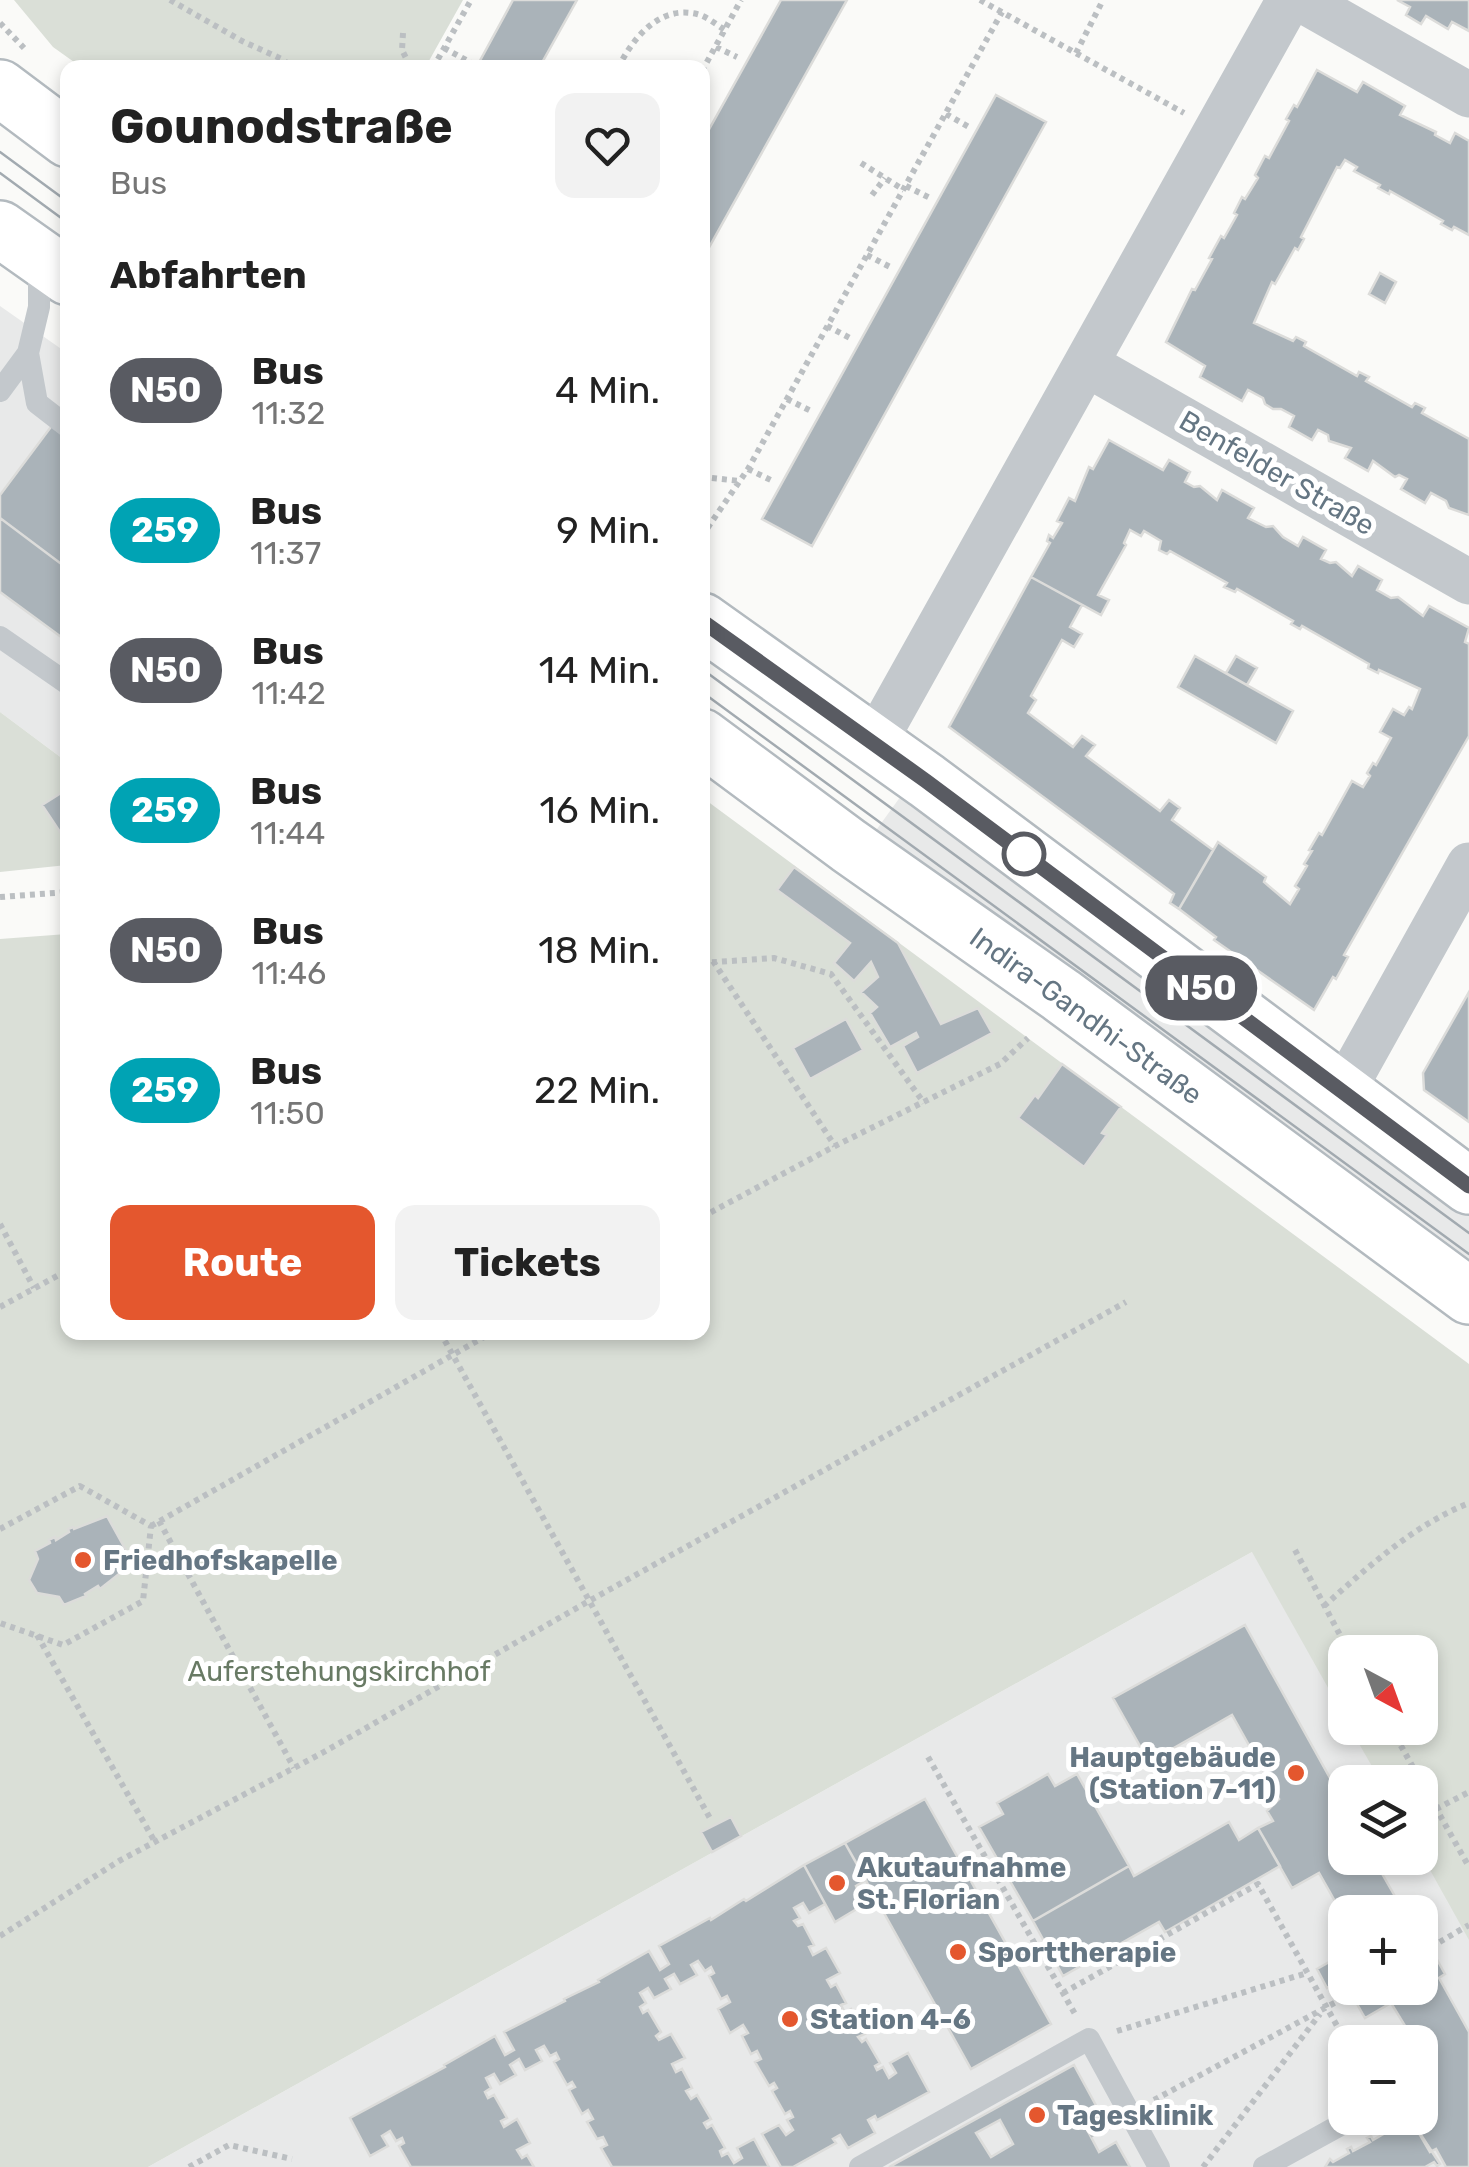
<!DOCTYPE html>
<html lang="de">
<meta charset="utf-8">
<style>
:root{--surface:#fff;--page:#f2f2f2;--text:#222;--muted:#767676;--accent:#e4572e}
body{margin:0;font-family:Rubik,sans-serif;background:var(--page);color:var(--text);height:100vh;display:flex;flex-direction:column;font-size:38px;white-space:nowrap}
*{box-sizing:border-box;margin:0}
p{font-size:32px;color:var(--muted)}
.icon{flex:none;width:55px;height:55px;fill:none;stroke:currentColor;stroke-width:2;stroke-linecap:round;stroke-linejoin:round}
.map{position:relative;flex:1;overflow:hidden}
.sheet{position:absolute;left:60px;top:60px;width:650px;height:1280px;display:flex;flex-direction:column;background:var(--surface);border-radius:20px;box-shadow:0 5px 15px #0003}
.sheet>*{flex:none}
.badge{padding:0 20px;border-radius:32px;font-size:35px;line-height:65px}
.needle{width:65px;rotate:139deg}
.fabs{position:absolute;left:1328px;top:1635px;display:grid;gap:20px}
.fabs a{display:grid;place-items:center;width:110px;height:110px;border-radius:20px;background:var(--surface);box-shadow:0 5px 15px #0003;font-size:50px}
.map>.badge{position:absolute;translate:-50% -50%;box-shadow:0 0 0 5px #fff}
h2{padding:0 50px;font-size:38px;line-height:90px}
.round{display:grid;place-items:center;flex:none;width:105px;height:105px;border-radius:20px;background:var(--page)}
.headline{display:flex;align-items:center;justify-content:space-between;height:170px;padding:0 50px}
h1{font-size:48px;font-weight:700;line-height:75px}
.primary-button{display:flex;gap:20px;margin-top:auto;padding:20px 50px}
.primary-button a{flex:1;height:115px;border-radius:20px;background:var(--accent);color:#fff;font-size:40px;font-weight:700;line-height:115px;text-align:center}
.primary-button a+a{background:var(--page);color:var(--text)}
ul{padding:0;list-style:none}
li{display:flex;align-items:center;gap:30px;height:140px;padding:0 50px}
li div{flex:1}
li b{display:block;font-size:38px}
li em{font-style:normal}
li .badge{min-width:110px;font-weight:700;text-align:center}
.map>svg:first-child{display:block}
.built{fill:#e8e9e9;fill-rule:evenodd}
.green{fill:#dadfd7}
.building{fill:#aab3b9;stroke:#dcdcda;stroke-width:2.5;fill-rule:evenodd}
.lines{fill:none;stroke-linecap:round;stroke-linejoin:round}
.secondary-casing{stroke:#b3babf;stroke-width:60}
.path{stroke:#bbbfc2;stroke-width:6;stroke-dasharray:5 5;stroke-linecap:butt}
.lane{stroke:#c3c8cc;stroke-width:22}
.street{stroke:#c3c8cc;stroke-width:45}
.secondary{stroke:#fff;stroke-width:55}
.tram{stroke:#a2aab0;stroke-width:2.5}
.line-casing{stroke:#fff;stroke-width:22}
.line{stroke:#595b62;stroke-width:15}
.stop-dot{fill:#fff;stroke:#595b62;stroke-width:5}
.poi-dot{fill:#e4572e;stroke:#fff;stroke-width:4}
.labels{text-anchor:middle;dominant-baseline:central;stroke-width:10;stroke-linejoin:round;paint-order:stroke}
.street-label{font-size:28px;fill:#657683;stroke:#fff}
.poi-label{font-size:28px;font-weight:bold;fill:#657683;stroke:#fff;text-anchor:start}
.park-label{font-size:28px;fill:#687a64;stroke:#fff}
</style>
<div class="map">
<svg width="1469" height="2167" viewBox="0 0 1469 2167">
<rect width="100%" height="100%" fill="#fafaf8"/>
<!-- built -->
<path class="built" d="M0,306L67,353V762L0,712Z
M906,789L1469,1211V1273L869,840Z
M1469,1364V2167H148L1252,1552ZM1345,1652H1420V1728H1345ZM1345,1782H1420V1858H1345ZM1345,1912H1420V1988H1345ZM1345,2042H1420V2118H1345Z"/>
<!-- green -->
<path class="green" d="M14,0H463L425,68L81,67L53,47Z
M0,712L67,762V865L0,872Z
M703,798L1469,1364V1940L1420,1852V1782H1381L1350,1728H1420V1652H1345V1718L1252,1552L148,2167H0V939L67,934L68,1332H702Z"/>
<!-- building -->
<path class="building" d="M513,0H577L539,68H476Z
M781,0H847L702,260V142Z
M1397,0H1469V31L1452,22L1448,29L1426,16L1421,24L1406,15L1410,7Z
M1317,70L1357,92L1363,82L1405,106L1400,115L1436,132L1435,135L1450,143L1455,133L1469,141V235L1454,227L1452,230L1441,224L1443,221L1390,191L1389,194L1378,188L1380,185L1354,171L1357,167L1345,160L1340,168L1337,167L1301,237L1304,239L1298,250L1295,248L1275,284L1272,282L1254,323L1293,341L1296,337L1306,342L1304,346L1357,376L1359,372L1369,377L1366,381L1412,407L1415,403L1425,408L1422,413L1469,439V515L1449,508L1446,501L1431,493L1425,503L1401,489L1407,479L1399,475L1395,477L1373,461L1368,471L1345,458L1351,448L1329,441L1328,435L1318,430L1312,440L1289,427L1294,416L1281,409H1273L1265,404L1263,398L1248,390L1242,401L1200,377L1205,366L1166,342L1192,289L1195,290L1212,259L1209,258L1221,236L1224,238L1237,215L1234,213L1242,197L1245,199L1258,178L1255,175L1265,156L1269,158L1289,121L1286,119L1294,105L1297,107Z
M996,95L1046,122L812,546L762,519Z
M1380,273L1396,282L1385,303L1369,294Z
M68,404V569L0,518V495Z
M1109,440L1163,470L1169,460L1190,472L1185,482L1194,487L1200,486L1217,500L1222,490L1254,508L1248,518L1266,527L1273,526L1283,537L1298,546L1303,537L1326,550L1321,559L1330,563L1336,562L1352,576L1358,566L1382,580L1377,590L1391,598L1398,597L1423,616L1429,606L1469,628L1465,642L1469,644V736L1344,955L1348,957L1336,979L1333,977L1314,1010L1214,940L1216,937L1179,909L1218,842L1266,877L1264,882L1290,904L1299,889L1295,886L1307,866L1304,864L1312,851L1309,850L1319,833L1322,835L1352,781L1363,787L1370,776L1367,773L1373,763L1376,765L1391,738L1380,732L1393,709L1404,715L1409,707L1412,709L1420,689L1379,670L1378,673L1368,668L1369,664L1302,626L1300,629L1291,624L1293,621L1237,589L1235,592L1224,587L1227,583L1170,551L1167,554L1159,550L1161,541L1144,531L1141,536L1130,530L1124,543L1126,545L1098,595L1109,600L1101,615L1031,577L1050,543L1047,541L1049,535L1053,538L1062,523L1057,521L1069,498L1075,501L1089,467L1093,469Z
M0,518L68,569V642L0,592Z
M1031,577L1082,605L1070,627L1082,634L1074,647L1062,640L1031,696L1036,700L1028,713L1073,747L1082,736L1095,745L1086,756L1160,811L1169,800L1180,808L1172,820L1213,850L1179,909L1170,903L1174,894L949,727Z
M1195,656L1293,711L1276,743L1178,687Z
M1236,656L1257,668L1247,685L1226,673Z
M61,793L68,802V827L60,832L42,805Z
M794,867L898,943L941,1024L978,1008L992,1033L917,1073L903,1046L918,1037L916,1033L890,1047L870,1013L877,1007L861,992L878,977L871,962L854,981L834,963L850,943L777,890Z
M1469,992V1122L1424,1090L1423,1073Z
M846,1019L863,1050L810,1079L793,1048Z
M1062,1064L1121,1107L1102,1133L1107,1135L1084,1167L1018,1118L1035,1095L1038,1098Z
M107,1516L133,1563L100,1589L98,1586L85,1594L86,1596L64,1605L59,1597L37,1593L29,1580L38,1559L35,1551L50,1543L49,1540L55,1537L56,1540L69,1532L68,1529L73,1527L74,1529Z
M1245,1625L1335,1787L1340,1784L1345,1794V1858H1373L1404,1912H1345V1919L1319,1873L1292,1888L1258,1828L1273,1821L1267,1811L1279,1799L1232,1715L1149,1762L1113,1698Z
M1048,1774L1055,1786L1077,1774L1129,1866L1033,1921L979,1827L1003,1814L997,1803Z
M925,1799L1051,2024L971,2069L845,1843Z
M731,1817L741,1836L712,1852L701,1832Z
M1229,1822L1239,1840L1258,1828L1280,1866L1165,1932L1159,1922L1063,1976L1033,1921L1129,1866L1134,1876Z
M845,1843L866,1880L856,1886L865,1904L835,1922L804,1865Z
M804,1865L825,1904L809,1913L803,1903L794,1908L800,1918L794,1921L798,1926L803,1924L814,1945L809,1947L813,1955L826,1948L840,1973L827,1980L831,1987L836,1984L846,2003L841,2005L845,2013L851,2009L865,2034L858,2037L862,2042L866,2039L880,2063L875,2066L877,2070L883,2067L889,2078L896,2073L890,2063L908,2053L929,2092L877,2120L875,2116L868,2120L875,2133L848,2148L840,2135L833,2139L836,2143L793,2167H781L762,2134L779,2125L786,2135L793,2130L787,2120L793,2117L790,2111L785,2114L772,2091L777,2088L774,2083L769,2086L755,2062L761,2059L757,2051L751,2054L742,2036L748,2033L743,2025L730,2033L718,2009L730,2002L727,1996L721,1999L709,1976L714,1973L711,1967L705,1971L698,1961L691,1965L697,1975L680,1984L674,1974L665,1979L671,1989L654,1998L648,1988L640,1993L646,2003L640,2007L643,2013L648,2010L661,2032L656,2036L659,2040L671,2034L685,2058L672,2064L676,2072L682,2069L692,2088L686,2091L691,2099L697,2095L711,2119L704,2123L707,2128L712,2125L725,2148L720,2151L722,2156L728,2153L734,2163L742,2158L737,2148L754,2139L769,2167H612L601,2148L607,2145L603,2137L597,2139L587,2122L593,2119L588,2110L582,2114L569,2090L575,2087L572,2082L567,2085L554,2062L559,2059L556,2053L550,2056L544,2046L536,2050L542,2061L525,2070L519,2059L510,2065L516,2075L500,2084L494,2074L486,2078L491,2088L485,2092L488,2098L494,2095L507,2118L501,2121L504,2127L517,2119L530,2143L517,2150L522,2158L527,2155L534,2167H411L399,2146L404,2143L402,2138L396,2141L390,2131L382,2136L388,2146L370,2156L350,2118L445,2067L444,2065L495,2036L505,2055L514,2050L504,2032L565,2001L564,1999L599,1982L598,1980L649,1951L660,1970L669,1964L659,1946L710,1918L711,1920L744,1899L746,1901Z
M1420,1929L1445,1974L1439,1978L1469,2032V2167H1446L1436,2149L1430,2152L1410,2118H1420V2063L1424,2061L1420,2042H1406L1403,2037L1410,2034L1391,2003L1365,2018L1349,1990L1339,1995L1333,1985L1327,1988L1317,1969L1345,1953V1988H1420Z
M1074,2065L1099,2111L1082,2120L1099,2152L1116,2142L1130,2167H889ZM1000,2120L1013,2144L991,2157L976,2133Z
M1386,2118H1410L1440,2164L1437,2166L1434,2162L1425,2167H1325L1330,2159L1333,2162L1349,2153L1347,2149L1351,2147L1353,2151L1370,2142L1367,2138L1371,2136L1373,2140L1392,2129Z"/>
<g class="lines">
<!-- secondary casing -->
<g class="secondary-casing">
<path id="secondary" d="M0,88L68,139
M0,229L68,277
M702,621L927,781L1469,1186
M702,737L849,846L1061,995L1469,1296"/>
</g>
<!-- path -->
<path class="path" d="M170,0L242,41L284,60L290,68
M980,0L1184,113
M0,23L24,48
M403,33L402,50L411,68
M716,47L737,57
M444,48L477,66
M1076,53L1103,0
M433,68L471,0
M618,68C633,38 659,5 697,14C706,16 717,25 725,30
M702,71L741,0
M946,114L969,127
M861,163L904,190
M906,186L930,198
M872,195L885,178
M867,255L892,268
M827,326L850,338
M787,399L811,411
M748,469L775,482
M702,477L740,481
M702,536L748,469L1002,12
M0,897L68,892
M713,961L835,1146
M702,963L774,958L831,974L924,1103
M702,1217L835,1146L1000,1064L1028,1038
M0,1224L34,1288
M0,1307L68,1270
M440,1332L711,1820
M159,1521L294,1768
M151,1526L493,1332
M0,1529L80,1486L151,1526L143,1601L63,1645L0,1623
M1295,1550L1349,1652
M1324,1606C1368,1567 1414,1525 1469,1503
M37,1635L155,1842
M1391,1728L1469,1867
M928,1757L1075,2014
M1436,1809L1469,1792
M0,1936L119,1861L322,1753L589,1601L1126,1302
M1431,1947L1469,1925
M1063,1993L1258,1884L1346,2042
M1117,2031L1307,1973
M1345,2081L1339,2084L1345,2094
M1154,2100L1351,1994
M1090,2135L1104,2127
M189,2167L229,2145L292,2159
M1203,2167L1320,2014"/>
<!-- lane -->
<path class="lane" d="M39,261V307L28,353L37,403L68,427
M0,391L28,353
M0,637L68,684
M860,2167L1089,2039L1159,2167
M1264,2167L1353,2118"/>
<!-- street -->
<path class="street" d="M1302,0L1469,95
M1086,364L1469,582
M874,743L1289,0
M1342,1093L1469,865"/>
<!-- secondary -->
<use href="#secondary" class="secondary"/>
<!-- tram -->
<path class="tram" d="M0,152L68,202
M0,173L68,223
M702,669L1469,1233
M702,692L1469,1254"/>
</g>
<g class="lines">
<!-- line casing -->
<g class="line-casing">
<path id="line" d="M702,621L926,781L1469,1186"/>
</g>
<!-- line -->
<use href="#line" class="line"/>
</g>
<!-- markers -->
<circle class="stop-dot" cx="1024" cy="854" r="20"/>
<g class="poi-dot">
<circle cx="83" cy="1560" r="10"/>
<circle cx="1296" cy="1773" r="10"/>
<circle cx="837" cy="1883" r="10"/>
<circle cx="958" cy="1952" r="10"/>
<circle cx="790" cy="2019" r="10"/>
<circle cx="1037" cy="2115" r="10"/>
</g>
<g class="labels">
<!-- street labels -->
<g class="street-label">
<text transform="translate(1277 473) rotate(30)">Benfelder Straße</text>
<text transform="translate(1086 1016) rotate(36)">Indira-Gandhi-Straße</text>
</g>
<!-- poi labels -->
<g class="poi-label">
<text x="103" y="1560">Friedhofskapelle</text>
<text x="1276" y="1757" text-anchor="end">Hauptgebäude<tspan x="1276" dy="32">(Station 7-11)</tspan></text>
<text x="857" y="1867">Akutaufnahme<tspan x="857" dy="32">St. Florian</tspan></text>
<text x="978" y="1952">Sporttherapie</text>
<text x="810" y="2019">Station 4-6</text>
<text x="1057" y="2115">Tagesklinik</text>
</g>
<!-- park labels -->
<g class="park-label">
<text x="339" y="1671">Auferstehungskirchhof</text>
</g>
</g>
</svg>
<div class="fabs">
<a><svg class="needle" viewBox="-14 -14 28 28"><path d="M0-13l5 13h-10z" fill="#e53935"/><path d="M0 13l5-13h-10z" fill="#767676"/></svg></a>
<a><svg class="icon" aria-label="layers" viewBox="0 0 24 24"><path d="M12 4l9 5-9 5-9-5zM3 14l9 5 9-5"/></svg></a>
<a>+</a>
<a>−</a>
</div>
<b class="badge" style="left:1201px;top:988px;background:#595b62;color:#fff">N50</b>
<section class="sheet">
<div class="headline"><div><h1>Gounodstraße</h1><p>Bus</p></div><a class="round"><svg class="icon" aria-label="heart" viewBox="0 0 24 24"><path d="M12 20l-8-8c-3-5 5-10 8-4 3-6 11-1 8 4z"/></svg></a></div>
<h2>Abfahrten</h2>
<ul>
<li><span class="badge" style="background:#595b62;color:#fff">N50</span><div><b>Bus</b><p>11:32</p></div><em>4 Min.</em></li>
<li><span class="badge" style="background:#00a3b4;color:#fff">259</span><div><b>Bus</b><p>11:37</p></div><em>9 Min.</em></li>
<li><span class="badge" style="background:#595b62;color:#fff">N50</span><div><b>Bus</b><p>11:42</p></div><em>14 Min.</em></li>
<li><span class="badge" style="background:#00a3b4;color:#fff">259</span><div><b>Bus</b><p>11:44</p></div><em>16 Min.</em></li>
<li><span class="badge" style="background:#595b62;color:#fff">N50</span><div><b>Bus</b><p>11:46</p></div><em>18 Min.</em></li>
<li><span class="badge" style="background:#00a3b4;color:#fff">259</span><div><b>Bus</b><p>11:50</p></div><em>22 Min.</em></li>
</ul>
<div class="primary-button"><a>Route</a><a>Tickets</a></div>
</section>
</div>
